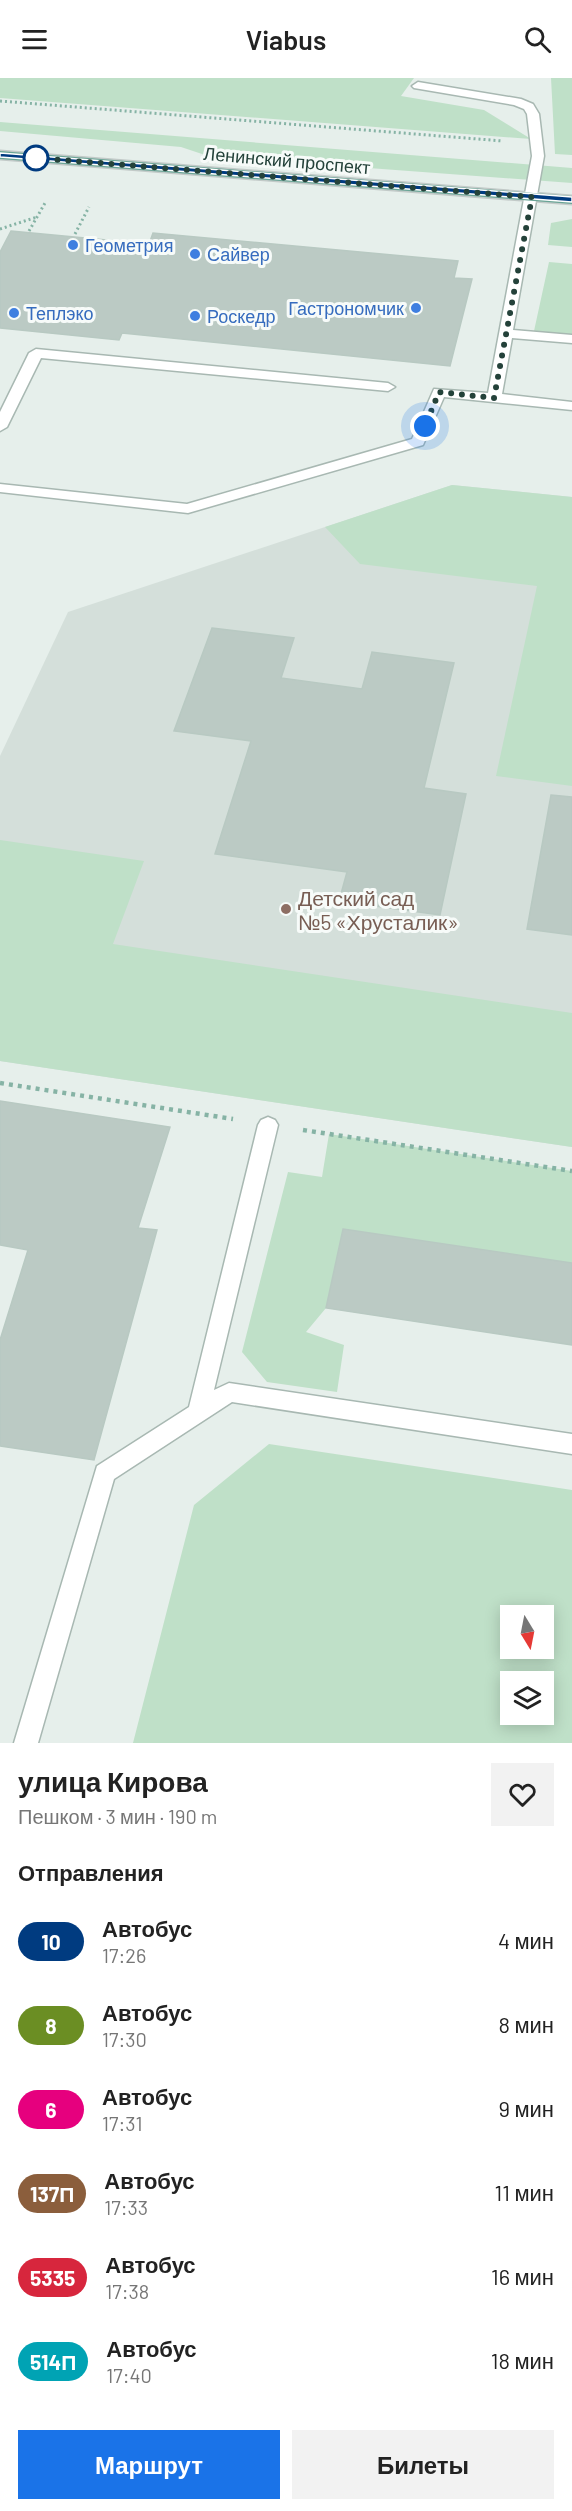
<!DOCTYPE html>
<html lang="ru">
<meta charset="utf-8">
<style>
:root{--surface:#fff;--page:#f2f2f2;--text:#222;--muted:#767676;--accent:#1a73e8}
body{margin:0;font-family:Barlow,sans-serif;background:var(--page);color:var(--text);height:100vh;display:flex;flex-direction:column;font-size:22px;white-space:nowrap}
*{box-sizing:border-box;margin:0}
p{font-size:20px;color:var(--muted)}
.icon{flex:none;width:33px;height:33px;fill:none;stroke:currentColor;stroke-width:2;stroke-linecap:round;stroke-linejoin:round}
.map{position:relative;height:1665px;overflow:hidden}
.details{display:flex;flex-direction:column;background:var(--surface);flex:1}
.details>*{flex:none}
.badge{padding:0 12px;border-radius:20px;font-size:21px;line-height:39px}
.needle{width:39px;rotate:170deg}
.buttons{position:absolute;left:500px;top:1527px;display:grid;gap:12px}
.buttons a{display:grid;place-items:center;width:54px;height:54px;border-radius:0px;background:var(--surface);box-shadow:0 3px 15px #0003;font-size:30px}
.you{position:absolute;width:30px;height:30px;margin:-15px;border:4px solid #fff;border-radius:50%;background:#1a73e8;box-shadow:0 0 0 9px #1a73e833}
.map>.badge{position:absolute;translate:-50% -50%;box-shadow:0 0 0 3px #fff}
h2{padding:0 18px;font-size:22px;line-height:54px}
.round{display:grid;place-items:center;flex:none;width:63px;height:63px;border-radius:0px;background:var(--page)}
.overview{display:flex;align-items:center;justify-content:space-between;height:102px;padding:0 18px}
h1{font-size:28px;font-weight:600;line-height:45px}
.primary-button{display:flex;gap:12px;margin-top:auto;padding:12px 18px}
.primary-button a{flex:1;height:69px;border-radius:0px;background:var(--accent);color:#fff;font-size:24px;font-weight:600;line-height:69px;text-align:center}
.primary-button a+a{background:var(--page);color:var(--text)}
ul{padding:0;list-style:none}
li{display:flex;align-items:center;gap:18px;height:84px;padding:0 18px}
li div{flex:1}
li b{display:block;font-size:22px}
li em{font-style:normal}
li .badge{min-width:66px;font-weight:700;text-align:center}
header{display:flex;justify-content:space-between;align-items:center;height:78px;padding:0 18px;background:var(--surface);font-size:27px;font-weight:600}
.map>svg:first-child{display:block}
.built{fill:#d4dfda}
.green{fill:#bfe0c8;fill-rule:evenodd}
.building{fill:#bbcac4;stroke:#b8c9c2;stroke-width:1.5}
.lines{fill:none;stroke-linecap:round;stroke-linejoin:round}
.service-casing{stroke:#a8b8b2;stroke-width:3}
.primary-casing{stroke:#c2cac8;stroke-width:3}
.path-far1{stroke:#86b3a5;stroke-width:3;stroke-dasharray:2 3;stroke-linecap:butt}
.path{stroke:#86b3a5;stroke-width:4.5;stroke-dasharray:4 5;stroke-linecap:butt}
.service{fill:#fff;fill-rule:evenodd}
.primary{fill:#6aa596;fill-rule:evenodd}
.line{fill:#003b80;stroke:#fff;stroke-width:1.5}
.walk{stroke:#24423a;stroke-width:6;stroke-dasharray:0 10.8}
.stop-dot{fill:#fff;stroke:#003b80;stroke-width:3}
.shop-dot{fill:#3f7fe0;stroke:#f7fbf9;stroke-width:2}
.education-dot{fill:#8d6e63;stroke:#f7fbf9;stroke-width:2}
.labels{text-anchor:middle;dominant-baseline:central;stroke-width:6;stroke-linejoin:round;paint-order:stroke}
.far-street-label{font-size:18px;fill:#24423a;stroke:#f7fbf9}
.far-shop-label{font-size:18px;fill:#366cbe;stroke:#f7fbf9;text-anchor:start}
.education-label{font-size:21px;fill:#785e54;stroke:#f7fbf9;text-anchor:start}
</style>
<header><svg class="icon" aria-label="menu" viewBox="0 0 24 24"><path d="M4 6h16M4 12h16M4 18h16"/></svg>Viabus<svg class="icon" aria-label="search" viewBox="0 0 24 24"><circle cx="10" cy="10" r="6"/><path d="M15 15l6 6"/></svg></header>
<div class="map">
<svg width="572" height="1665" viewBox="0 0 572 1665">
<rect width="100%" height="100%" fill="#e6efeb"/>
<!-- built -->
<path class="built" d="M452,407L572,419V1069L0,983V678L68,534Z"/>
<!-- green -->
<path class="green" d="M0,0H414L401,18L484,32L531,61L0,20Z
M551,0H572V77L555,76Z
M0,44L572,90V105L208,78L181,69L0,53Z
M572,141V169L548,167L551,145Z
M549,184L572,186V257L534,253Z
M452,407L572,419V708L496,698L537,508L360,486L325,449Z
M0,762L144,783L113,866L572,935V1069L0,983Z
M329,1056L572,1093V1185L343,1151L326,1230L306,1254L344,1267L337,1314L267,1304L242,1274L288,1094L322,1099Z
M269,1366L572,1412V1665H133L194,1427ZM510,1538H543V1570H510ZM510,1604H543V1636H510Z"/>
<!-- building -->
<path class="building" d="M11,153L149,166L153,155L458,183L454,200L472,201L450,288L122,255L119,262L0,250V174Z
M212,550L294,560L281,600L362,611L372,574L454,585L424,710L466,716L440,837L339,823L347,794L215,776L251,663L174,653Z
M551,717L572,719V857L527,851Z
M0,1023L170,1049L138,1150L157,1152L94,1382L0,1368V1262L28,1172L0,1167Z
M343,1151L572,1185V1267L326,1230Z"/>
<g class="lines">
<!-- service casing -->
<g class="service-casing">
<path id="service" d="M418,4L521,21L533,26L539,36L544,78L513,252L572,257V265L512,260L502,316L572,324V332L444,319L423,367L188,435L0,414V406L187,426L412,361L434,311L488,315L532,78L527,36L524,31L514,27L414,10L412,8Z
M36,271L388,305L395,309L388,313L41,280L7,349L0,353V334L29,275Z
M268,1039L275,1042L278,1047L214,1312L229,1305L572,1356V1376L232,1324L114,1401L38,1665H14L97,1388L189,1329L258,1047L261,1042Z"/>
</g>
<!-- primary casing -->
<g class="primary-casing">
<path id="primary" d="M0,73L572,118V126L0,81Z"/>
</g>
<!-- path-far1 -->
<path class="path-far1" d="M0,23L503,63
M0,151L37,139
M29,153L45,125
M75,156L89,129"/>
<!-- path -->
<path class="path" d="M0,1005L233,1041
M303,1052L572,1093"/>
<!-- service -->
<use href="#service" class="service"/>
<!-- primary -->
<use href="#primary" class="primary"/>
</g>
<!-- line -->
<path class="line" d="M0,75L572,119V124L0,79Z"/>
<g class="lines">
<!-- walk -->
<path class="walk" d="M36,80L532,119L494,320L439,314L425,348"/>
</g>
<!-- markers -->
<circle class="stop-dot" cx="36" cy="80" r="12"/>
<g class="shop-dot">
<circle cx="73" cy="167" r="6"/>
<circle cx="195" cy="176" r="6"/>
<circle cx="416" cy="230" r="6"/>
<circle cx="14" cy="235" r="6"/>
<circle cx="195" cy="238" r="6"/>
</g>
<circle class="education-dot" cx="286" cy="831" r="6"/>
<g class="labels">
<!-- far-street labels -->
<g class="far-street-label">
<text transform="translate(287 82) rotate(5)">Ленинский проспект</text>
</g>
<!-- far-shop labels -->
<g class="far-shop-label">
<text x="85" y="167">Геометрия</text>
<text x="207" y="176">Сайвер</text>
<text x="404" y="230" text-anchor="end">Гастрономчик</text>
<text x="26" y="235">Теплэко</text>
<text x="207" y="238">Роскедр</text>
</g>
<!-- education labels -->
<g class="education-label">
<text x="298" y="819">Детский сад<tspan x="298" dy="24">№5 «Хрусталик»</tspan></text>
</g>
</g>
</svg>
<div class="buttons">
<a><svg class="needle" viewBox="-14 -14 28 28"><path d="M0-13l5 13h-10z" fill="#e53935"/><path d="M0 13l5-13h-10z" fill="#767676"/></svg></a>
<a><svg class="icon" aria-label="layers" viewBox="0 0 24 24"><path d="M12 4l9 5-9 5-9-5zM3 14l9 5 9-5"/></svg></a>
</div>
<div class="you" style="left:425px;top:348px"></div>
</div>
<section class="details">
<div class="overview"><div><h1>улица Кирова</h1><p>Пешком · 3 мин · 190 m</p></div><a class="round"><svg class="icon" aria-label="heart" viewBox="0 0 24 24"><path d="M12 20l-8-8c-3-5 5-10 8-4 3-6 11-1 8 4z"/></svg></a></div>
<h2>Отправления</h2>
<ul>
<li><span class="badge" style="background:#003b80;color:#fff">10</span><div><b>Автобус</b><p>17:26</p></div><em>4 мин</em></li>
<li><span class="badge" style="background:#6b8e23;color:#fff">8</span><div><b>Автобус</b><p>17:30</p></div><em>8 мин</em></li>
<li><span class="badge" style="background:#e6007e;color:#fff">6</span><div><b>Автобус</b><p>17:31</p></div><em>9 мин</em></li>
<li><span class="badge" style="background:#8b5e3c;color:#fff">137П</span><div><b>Автобус</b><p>17:33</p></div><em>11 мин</em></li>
<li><span class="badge" style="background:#d7263d;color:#fff">5335</span><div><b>Автобус</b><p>17:38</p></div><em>16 мин</em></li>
<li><span class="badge" style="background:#00a3b4;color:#fff">514П</span><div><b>Автобус</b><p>17:40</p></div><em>18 мин</em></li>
</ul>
<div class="primary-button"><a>Маршрут</a><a>Билеты</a></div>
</section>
